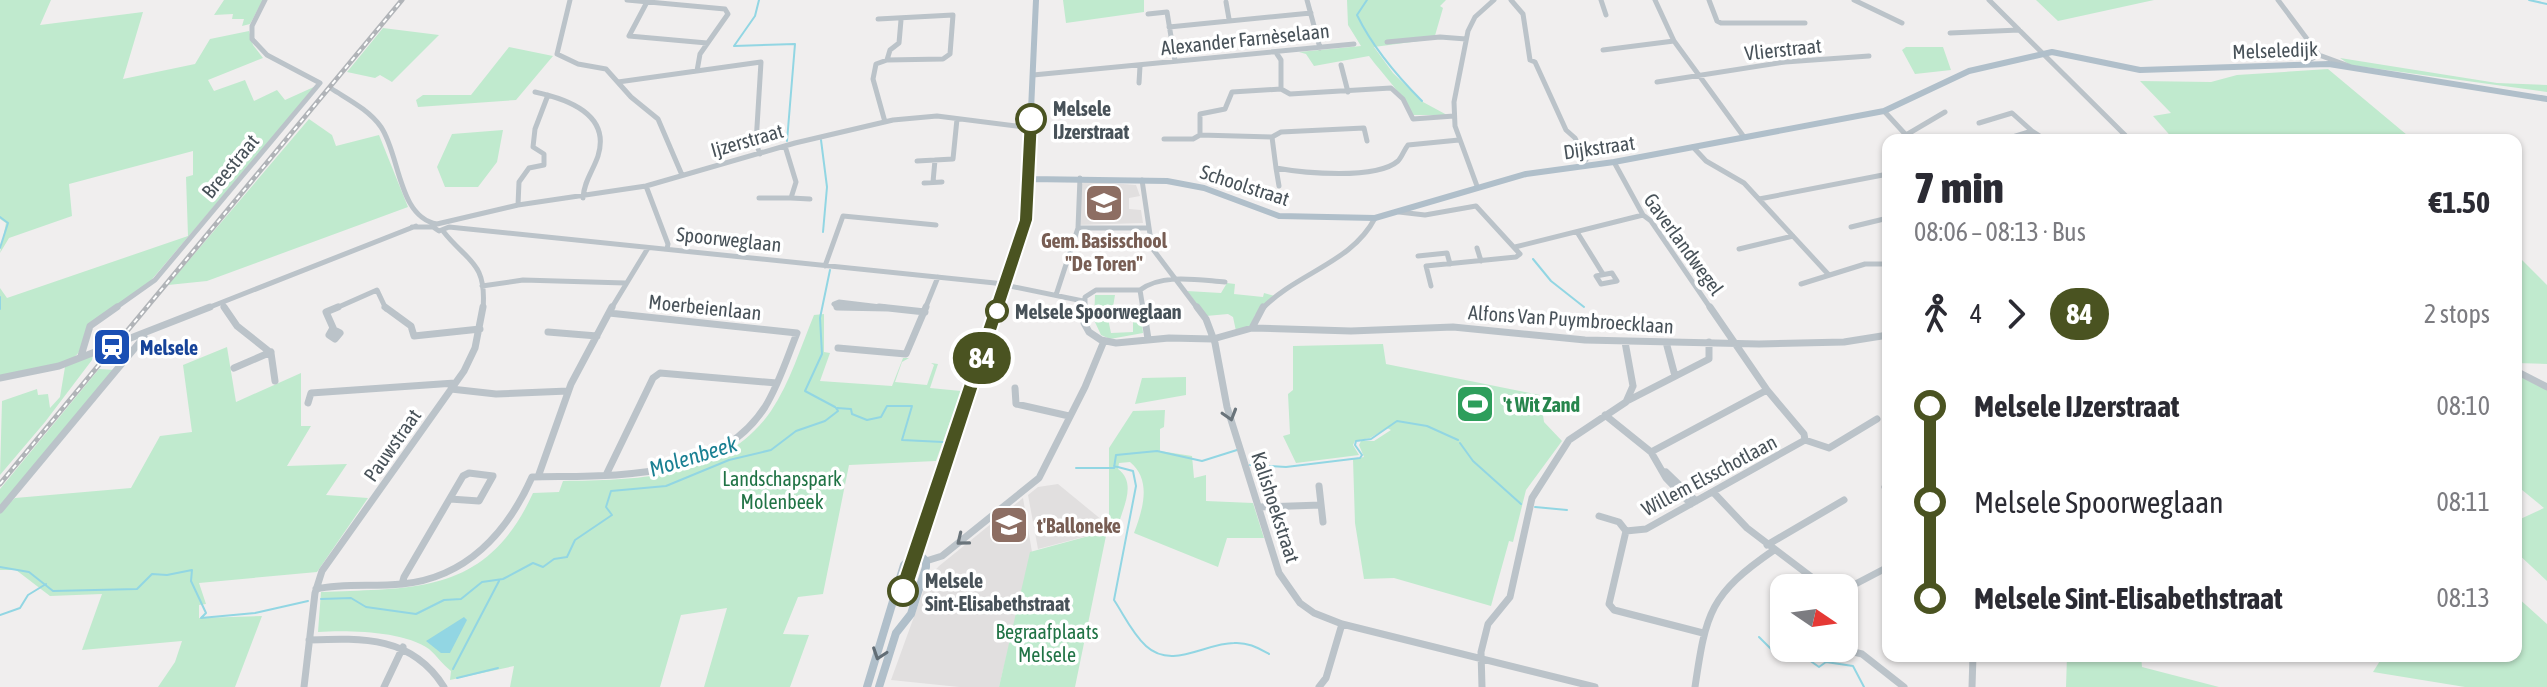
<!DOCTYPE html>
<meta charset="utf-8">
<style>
:root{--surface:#fff;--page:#f7f7f7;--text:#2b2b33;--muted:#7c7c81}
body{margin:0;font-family:"Asap Condensed",sans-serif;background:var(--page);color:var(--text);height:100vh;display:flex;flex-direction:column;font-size:30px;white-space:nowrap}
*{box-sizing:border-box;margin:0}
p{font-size:26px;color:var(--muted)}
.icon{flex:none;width:44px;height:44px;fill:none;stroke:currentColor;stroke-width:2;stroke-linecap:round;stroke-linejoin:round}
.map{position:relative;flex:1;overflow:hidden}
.drawer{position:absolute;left:1882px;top:134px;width:640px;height:528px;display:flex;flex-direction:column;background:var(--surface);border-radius:16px;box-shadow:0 2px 6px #0004}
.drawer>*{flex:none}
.badge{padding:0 16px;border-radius:26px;font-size:28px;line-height:52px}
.needle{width:52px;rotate:103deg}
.buttons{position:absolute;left:1770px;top:574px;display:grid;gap:16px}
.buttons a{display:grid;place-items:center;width:88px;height:88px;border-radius:16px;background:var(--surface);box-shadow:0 2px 6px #0004;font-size:40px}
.map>.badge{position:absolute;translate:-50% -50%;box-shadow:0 0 0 4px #fff}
.legs{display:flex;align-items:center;gap:12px;height:88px;padding:0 32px;font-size:26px}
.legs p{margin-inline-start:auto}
.summary{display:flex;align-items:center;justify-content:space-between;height:136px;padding:0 32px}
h1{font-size:44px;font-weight:800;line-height:60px}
ul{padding:0 32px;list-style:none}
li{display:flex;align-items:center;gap:28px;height:96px;font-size:30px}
li i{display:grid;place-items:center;width:12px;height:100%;margin:0 10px;background:currentColor}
li i::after{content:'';width:20px;height:20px;margin:-10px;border:6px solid;border-radius:50%;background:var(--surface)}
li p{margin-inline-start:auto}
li:first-child i{background:linear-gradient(#0000 50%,currentColor 0)}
li:last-child i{background:linear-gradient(currentColor 50%,#0000 0)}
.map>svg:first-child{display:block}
.education{fill:#e1dfdf}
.green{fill:#c0eace}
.water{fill:#92d6e3}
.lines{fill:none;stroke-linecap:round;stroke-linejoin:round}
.stream{stroke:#92d6e3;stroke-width:2}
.minor-far1{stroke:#bbc3c9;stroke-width:5}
.minor{stroke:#bbc3c9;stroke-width:7}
.major-far1{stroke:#b0bfca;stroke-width:6}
.major{stroke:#b0bfca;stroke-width:8}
.rail-casing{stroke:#b1b4b8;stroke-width:5}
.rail{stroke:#fff;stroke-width:2;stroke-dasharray:5;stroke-linecap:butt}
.oneway{stroke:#6a747b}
.oneway2{stroke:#626d75}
.line-1{fill:#4a5321;stroke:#fff;stroke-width:2}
.stop-1-dot{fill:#fff;stroke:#4a5321;stroke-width:4}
.labels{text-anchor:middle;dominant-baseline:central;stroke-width:7;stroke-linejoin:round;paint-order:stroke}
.street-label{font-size:20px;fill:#485259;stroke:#fff}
.stop-label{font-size:20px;font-weight:bold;fill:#485259;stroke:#fff;text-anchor:start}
.education-label{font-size:20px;font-weight:bold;fill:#785e54;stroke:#fff}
.transit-label{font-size:20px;font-weight:bold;fill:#164399;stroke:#fff;text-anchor:start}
.leisure-label{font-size:20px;font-weight:bold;fill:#27864d;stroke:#fff;text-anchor:start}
.park-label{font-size:20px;fill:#207345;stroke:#fff}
.water-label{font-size:22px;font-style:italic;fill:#1a8093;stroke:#fff}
</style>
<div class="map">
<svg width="2547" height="687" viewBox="0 0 2547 687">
<rect width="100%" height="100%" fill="#f0eeee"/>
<!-- education -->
<path class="education" d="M1085,181L1136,185L1140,196L1129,198V209L1141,210L1143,223L1077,225L1081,185Z
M1058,484L1108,525L1106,531L1038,549L1028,495L1038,487Z
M1023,498L1032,552L999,687H959L891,680L928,578L939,566Z"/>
<!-- green -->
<path class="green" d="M0,0H51L40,25L143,12L123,79L195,64L210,39L249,31L253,45L263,58L208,80L214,91L245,80L254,101L277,90L285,100L316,86L148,284L90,323C82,332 85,343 79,352C68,369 18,373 0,376V288L7,298L188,236L186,177L193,175V151L69,184L72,216L9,238L0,253L6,223L0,219Z
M224,0H263L250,24L242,26L244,19H232L233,14L214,15Z
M1063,0H1144V12L1066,23Z
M1347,0H1446L1440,6L1443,8L1434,39L1374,47L1393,73L1423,102L1447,115H1412C1402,93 1384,76 1369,56L1314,66L1306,54L1299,52L1361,46L1348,25Z
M2036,0H2154L2058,21Z
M383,28L439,35L392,82L380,75L375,78L347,72Z
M509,47L553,56L516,100L418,107L416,100L423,95H471Z
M1906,47H1943L1951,70L1915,74L1902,50Z
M2340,58L2497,83L2547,85V92L2350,65Z
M2328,69L2413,140H2174L2153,116L2171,113L2140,81L2211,82L2237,75Z
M309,119L332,135L336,146L379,135L408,207L207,281L168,285Z
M503,130L497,162L478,187H445L437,167L452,134Z
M2516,254L2547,285V364L2516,363Z
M1227,283L1235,284L1234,294L1263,297L1264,293L1275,296L1255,315L1250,326L1236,331L1233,317L1228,314L1206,316L1187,291L1221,293Z
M1095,295H1115L1112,313L1108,319L1111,333L1133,332V307H1140L1143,333L1110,339L1101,335L1094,320Z
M824,314V352L830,353L820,381L892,386L903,358H909L902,362L895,382L927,385L934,365L931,363L938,364L930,388L961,391L936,461L849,465L823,594L798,597L783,634L809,635L790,687H704L727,608L681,615L660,687H510L514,666L450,680L451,671C443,665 437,656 429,649C404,631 348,630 318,632L321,592C417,588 487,594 533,493L559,492L563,481C637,480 724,479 771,411C790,383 801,346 814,315Z
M1383,344L1386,364L1540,395L1544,422L1562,441L1526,490L1513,542L1509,541L1491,606L1394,578L1364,579L1355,523L1353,459L1364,457L1359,445L1361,441H1374L1391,430L1387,428L1370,438L1355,441L1353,445L1359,455L1296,463L1283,436L1290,434L1288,394L1293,390V346Z
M227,347L236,402L301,373V426H311L287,466L347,464L326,495L368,498L317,572L199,583L206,604L199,605V618L262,616L235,687H158L175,662L182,641L82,650L102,594L50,596L16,570H0V512L15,498L131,488L160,436L192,432L183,365Z
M93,354L92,360L45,422L0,475L2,401L37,389L38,395L48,394L50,408L60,397L65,367Z
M99,369L115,370L0,507V489Z
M2516,373L2547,390V581L2516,552L2519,549L2516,546V521L2544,508L2516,485Z
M1186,377V395L1135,404L1142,378Z
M1165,410L1164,427L1160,429V451L1192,456L1194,478L1206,475V501L1253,503L1264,538H1227L1218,567L1134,533C1143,509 1152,480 1130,462L1119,463L1118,469C1137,483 1123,507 1118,526L1109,523V448L1133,411Z
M1107,531L1075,687H999L1030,552Z
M2516,596L2547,624V687H2465L2373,672L2383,656H2516Z
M2067,656H2141L2142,667L2219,687H2066Z"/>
<!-- water -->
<path class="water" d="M464,617L467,620L450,653H441L426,641Z"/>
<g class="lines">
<!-- stream -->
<path class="stream" d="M759,0L755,16L734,46L795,44L787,141
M1367,0L1357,15C1373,48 1396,75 1422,101
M2529,0L2547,4
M2307,43L2311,49
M821,140L827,187L823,232
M0,217L8,223L0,248
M1533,259L1551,281L1584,307
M830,270L820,318L822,354L805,391L835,407
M0,297V309
M837,408L851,409L852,414L867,420L881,417L887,406H912L902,440L943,442
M1460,443L1473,461L1521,504
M1250,465L1286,467L1360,458L1362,455L1355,445L1356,441L1371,439L1397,421L1427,426L1458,440
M1114,466L1133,471L1136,486L1114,600C1124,615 1132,633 1146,646C1172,670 1205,643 1234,643C1248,642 1258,648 1269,654
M1076,468H1114L1116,455L1157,451L1202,461L1237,450
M1535,507L1567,510
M0,567L29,572L53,591L137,589L152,574L167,575L192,570L191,581L206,613L201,618L255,613L308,601
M321,599L351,598L366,607L416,614L444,600L461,599L482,582L503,579L533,563L543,567L554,559L567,557L575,540L612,515L606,507L611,491L666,486L729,460L771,450L796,431L825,421L838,411L836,408
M0,615L20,608L28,595L46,584
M1759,637L1780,658L1787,648
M1792,648L1819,667L1826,662L1853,666L1864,687
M453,669L499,581
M457,678L498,668"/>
<!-- minor-far1 -->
<path class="minor-far1" d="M570,0L557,54L578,64L606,69L631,97L658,119L682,175
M627,0L725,9L728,14L700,54L697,71
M1307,0L1320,48
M1511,0L1523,14L1530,60L1535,62L1566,130L1575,138L1586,160
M1601,0L1606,15
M1655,0L1674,41L1744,137
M1709,0L1717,21L1721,23H1805
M1854,0L1902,23
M1989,0L2130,140
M2278,0L2319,55L2349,66
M647,2L629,36L707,43
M1226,2L1229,19
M1148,14L1167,12L1175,61
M878,19L953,15L950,54L943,59L887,60L876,64L873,79L885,122
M1169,27L1311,13
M1950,33L2019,30
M1387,42L1440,37L1466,39
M1603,50L1674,41
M1277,54L1281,60V89L1232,92L1225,109L1200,114V135L1272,137L1276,168C1303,173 1376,180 1398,161C1402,157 1404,150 1408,145L1459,140
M887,60L890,50L899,43L901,20
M2305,62L2319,55
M1341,65L1348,92
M1033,75L1354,44
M618,82L761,62L756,143L760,154
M1657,82L1785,62L1869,56
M1139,83L1140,66
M332,89C349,100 369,110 381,127C400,155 398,217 437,224L518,205L646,186L795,143L893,120L937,116L1031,128
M1281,89L1290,94L1391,88L1403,99L1413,119L1454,116
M535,92C567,99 611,114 598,156C593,171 584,181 583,198
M1884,111L1906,135L1945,112
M1979,123L2012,113L2032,131L2003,140
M2032,131L2046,140
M1272,137L1281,132L1364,128L1367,141
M1164,139H1193L1200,135
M1693,147L1706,161L1744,183L1828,274
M917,161L953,159L957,119
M1614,162L1643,215L1651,221L1711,309
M1276,168L1279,186
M1142,180L1152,248L1198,309
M933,182L935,160
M924,183L942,182
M646,186L668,244L667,249
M1477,186L1455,126L1454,102L1468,31L1475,17L1494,0
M759,198H791L796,182L785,146
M791,198L810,199
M1759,199L1888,174
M518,205L519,182L529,168L544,165V154L533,147L535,129L548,95
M1399,212L1425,215L1476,206L1520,254L1516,257L1426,266L1431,286
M412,227H433L439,231L449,227L995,283L1083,301
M1851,227L1888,218
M1078,228H1148
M443,231C467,262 487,261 483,309
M1577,232L1603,274
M1515,247L1643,215
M1477,248L1481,261
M1739,249L1793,236
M1418,256L1447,253L1450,264
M825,266L843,216L936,225
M1612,273L1617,281L1601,284L1596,276Z
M1801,284L1865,264H1888
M482,286L523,280L625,283
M1140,290C1163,273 1198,280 1225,282
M1056,295L1078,228L1080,178
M223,304L225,309
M888,308L837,307L834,304L839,302L897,309
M114,309L155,280L320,83L267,55L252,39V26L265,0
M205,309L416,226
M334,309L377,290L386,309
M611,309L648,248
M925,309L938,277
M1085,309V297L1096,290H1140L1143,309
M1262,309C1296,273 1352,263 1375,218"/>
<!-- minor -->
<path class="minor" d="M224,307L237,326L271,353L275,381
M385,307L411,326L414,336L480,329
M837,307L888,308
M879,307L925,312
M1085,307L1084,323L1089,332L1101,340L1116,343L1169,338L1213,339L1252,328L1351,331L1453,327L1585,340L1759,344L1844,342L1888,335
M1143,307L1148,339
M1197,307L1206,319L1215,343L1227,407L1279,573L1300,603L1314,613L1342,624L1595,687
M1710,307L1767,390L1804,434L1805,440L1829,448L1877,419
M333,328L329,335L335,339L340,333L334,330L326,312L338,307
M1252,328L1263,307
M548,332L597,336
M1625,342L1633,386
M1666,342L1675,376
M838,348L906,354L926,307
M81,356L90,326L117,307
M234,368L271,352
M2516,371L2547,387
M0,378L59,366L210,307
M1015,388L1016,404L1069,416
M451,389L496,394L568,391
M1629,400L1709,359V342
M308,403L311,393L455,383
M1605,415L1651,452L1666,478L1691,504
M1651,452L1767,390
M1666,472L1696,501
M606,475L653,378L660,373L777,383
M538,477L571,384L612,307
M1319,486L1323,522
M1885,487L1888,490
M1713,492L1747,528L1826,588
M1260,507L1321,505
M0,510L144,337
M1599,516L1619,522L1626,531
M1767,545L1844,500
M926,561L942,556L1039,478L1085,387L1104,341
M402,584L404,577L463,476L469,473L493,476L479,501L450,499
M316,589C345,583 373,587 402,584C466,578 507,533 532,477C611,475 716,483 765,407C779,384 787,358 797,333L609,313
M1844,590L1888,567
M1703,633L1614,610L1609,604L1626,531L1646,529L1805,440
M309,640C363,638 412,636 444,687
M1838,648L1862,654L1904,687
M304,687L315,593L322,571L464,371L475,348L483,307
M384,687L403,647
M1319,687L1326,678L1342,624
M1482,687L1481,652L1488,624L1510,597L1532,498L1569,440L1626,402L1633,386
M1695,687C1706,612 1710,594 1774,550
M1972,687L1973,656"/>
<!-- major-far1 -->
<path class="major-far1" d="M1030,179L1167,181L1204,188L1279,216L1375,218L1526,174L1614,162L1884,111L1969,71L2052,52L2140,70L2329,64L2547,99
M997,309L1026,220L1036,0"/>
<!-- major -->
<path class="major" d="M909,558L927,525L998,307
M867,687L904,565L912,557L921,556L926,561V567L911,614L896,633L879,687"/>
<!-- rail casing -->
<g class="rail-casing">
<path id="rail" d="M0,484L402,0"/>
</g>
<!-- rail -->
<use href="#rail" class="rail"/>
</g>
<!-- one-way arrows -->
<defs><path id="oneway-chevron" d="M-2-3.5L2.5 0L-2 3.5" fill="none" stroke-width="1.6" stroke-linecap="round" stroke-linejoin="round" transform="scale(2)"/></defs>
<g class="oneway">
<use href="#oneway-chevron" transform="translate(1230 415) rotate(73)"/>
<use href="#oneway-chevron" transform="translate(962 540) rotate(141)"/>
</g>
<use class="oneway2" href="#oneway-chevron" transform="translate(879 654) rotate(109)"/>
<!-- line-1 -->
<path class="line-1" d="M1031,115L1038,119L1033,220L912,591L909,596L903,598L896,596L894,591L1019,220L1024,119Z"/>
<!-- icons -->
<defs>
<g id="school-square" transform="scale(2)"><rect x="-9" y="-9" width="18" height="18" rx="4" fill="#8d6e63" stroke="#fff"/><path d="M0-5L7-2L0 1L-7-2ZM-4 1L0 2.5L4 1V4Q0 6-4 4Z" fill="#fff"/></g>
<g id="station-square" transform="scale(2)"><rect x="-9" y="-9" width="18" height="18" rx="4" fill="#1a4fb4" stroke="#fff"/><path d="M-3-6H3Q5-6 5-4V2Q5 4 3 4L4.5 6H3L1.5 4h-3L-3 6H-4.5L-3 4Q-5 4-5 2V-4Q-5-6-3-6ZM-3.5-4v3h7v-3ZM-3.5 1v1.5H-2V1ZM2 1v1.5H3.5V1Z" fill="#fff"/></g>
<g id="stadium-square" transform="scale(2)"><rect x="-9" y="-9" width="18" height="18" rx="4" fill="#2e9e5b" stroke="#fff"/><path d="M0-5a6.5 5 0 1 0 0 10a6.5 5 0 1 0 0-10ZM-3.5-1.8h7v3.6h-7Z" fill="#fff"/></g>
</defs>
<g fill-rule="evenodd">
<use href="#school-square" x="1104" y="203"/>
<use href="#station-square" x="112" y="347"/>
<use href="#stadium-square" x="1475" y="404"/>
<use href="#school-square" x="1009" y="525"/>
</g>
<!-- markers -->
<g class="stop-1-dot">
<circle cx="1031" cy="119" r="14"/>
<circle cx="997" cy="311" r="10"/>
<circle cx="903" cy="591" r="14"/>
</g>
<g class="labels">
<!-- street labels -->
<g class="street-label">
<text transform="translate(1245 39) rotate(-6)">Alexander Farnèselaan</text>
<text transform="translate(1783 49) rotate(-6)">Vlierstraat</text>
<text transform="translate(2275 50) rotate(-2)">Melseledijk</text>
<text transform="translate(747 140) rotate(-16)">Ijzerstraat</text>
<text transform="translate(1599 147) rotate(-8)">Dijkstraat</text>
<text transform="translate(230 166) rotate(-50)">Breestraat</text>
<text transform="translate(1245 185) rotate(18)">Schoolstraat</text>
<text transform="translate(729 239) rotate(6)">Spoorweglaan</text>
<text transform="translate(1684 244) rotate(54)">Gaverlandwegel</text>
<text transform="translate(705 307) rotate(6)">Moerbeienlaan</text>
<text transform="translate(1571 319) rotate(4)">Alfons Van Puymbroecklaan</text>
<text transform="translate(392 445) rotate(-55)">Pauwstraat</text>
<text transform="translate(1709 475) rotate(-28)">Willem Elsschotlaan</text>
<text transform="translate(1276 507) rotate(72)">Kalishoekstraat</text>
</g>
<!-- stop labels -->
<g class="stop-label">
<text x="1053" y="108">Melsele<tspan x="1053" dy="23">IJzerstraat</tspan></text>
<text x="1015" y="311">Melsele Spoorweglaan</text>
<text x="925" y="580">Melsele<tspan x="925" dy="23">Sint-Elisabethstraat</tspan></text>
</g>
<!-- education labels -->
<g class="education-label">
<text x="1104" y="240">Gem. Basisschool<tspan x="1104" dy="23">"De Toren"</tspan></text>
<text x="1037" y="525" text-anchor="start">t'Balloneke</text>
</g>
<!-- transit labels -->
<g class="transit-label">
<text x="140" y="347">Melsele</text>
</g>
<!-- leisure labels -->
<g class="leisure-label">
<text x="1503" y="404">'t Wit Zand</text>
</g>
<!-- park labels -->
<g class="park-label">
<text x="782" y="478">Landschapspark<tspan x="782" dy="23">Molenbeek</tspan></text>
<text x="1047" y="631">Begraafplaats<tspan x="1047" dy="23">Melsele</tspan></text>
</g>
<!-- water labels -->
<g class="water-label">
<text transform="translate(693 456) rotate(-17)">Molenbeek</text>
</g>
</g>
</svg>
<div class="buttons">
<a><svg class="needle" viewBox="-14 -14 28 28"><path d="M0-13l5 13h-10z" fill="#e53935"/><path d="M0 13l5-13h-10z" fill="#7c7c81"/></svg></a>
</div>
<b class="badge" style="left:982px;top:358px;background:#4a5321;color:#fff">84</b>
<section class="drawer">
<div class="summary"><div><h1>7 min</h1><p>08:06 – 08:13 · Bus</p></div><b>€1.50</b></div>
<div class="legs"><svg class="icon" aria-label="walk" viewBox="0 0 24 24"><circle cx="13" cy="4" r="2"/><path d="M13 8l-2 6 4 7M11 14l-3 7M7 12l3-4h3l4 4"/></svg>4<svg class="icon" aria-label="forward" viewBox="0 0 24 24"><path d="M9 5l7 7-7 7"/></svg><b class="badge" style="background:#4a5321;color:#fff">84</b><p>2 stops</p></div>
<ul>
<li><i style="color:#4a5321"></i><b>Melsele IJzerstraat</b><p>08:10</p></li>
<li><i style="color:#4a5321"></i><span>Melsele Spoorweglaan</span><p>08:11</p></li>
<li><i style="color:#4a5321"></i><b>Melsele Sint-Elisabethstraat</b><p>08:13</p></li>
</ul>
</section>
</div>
